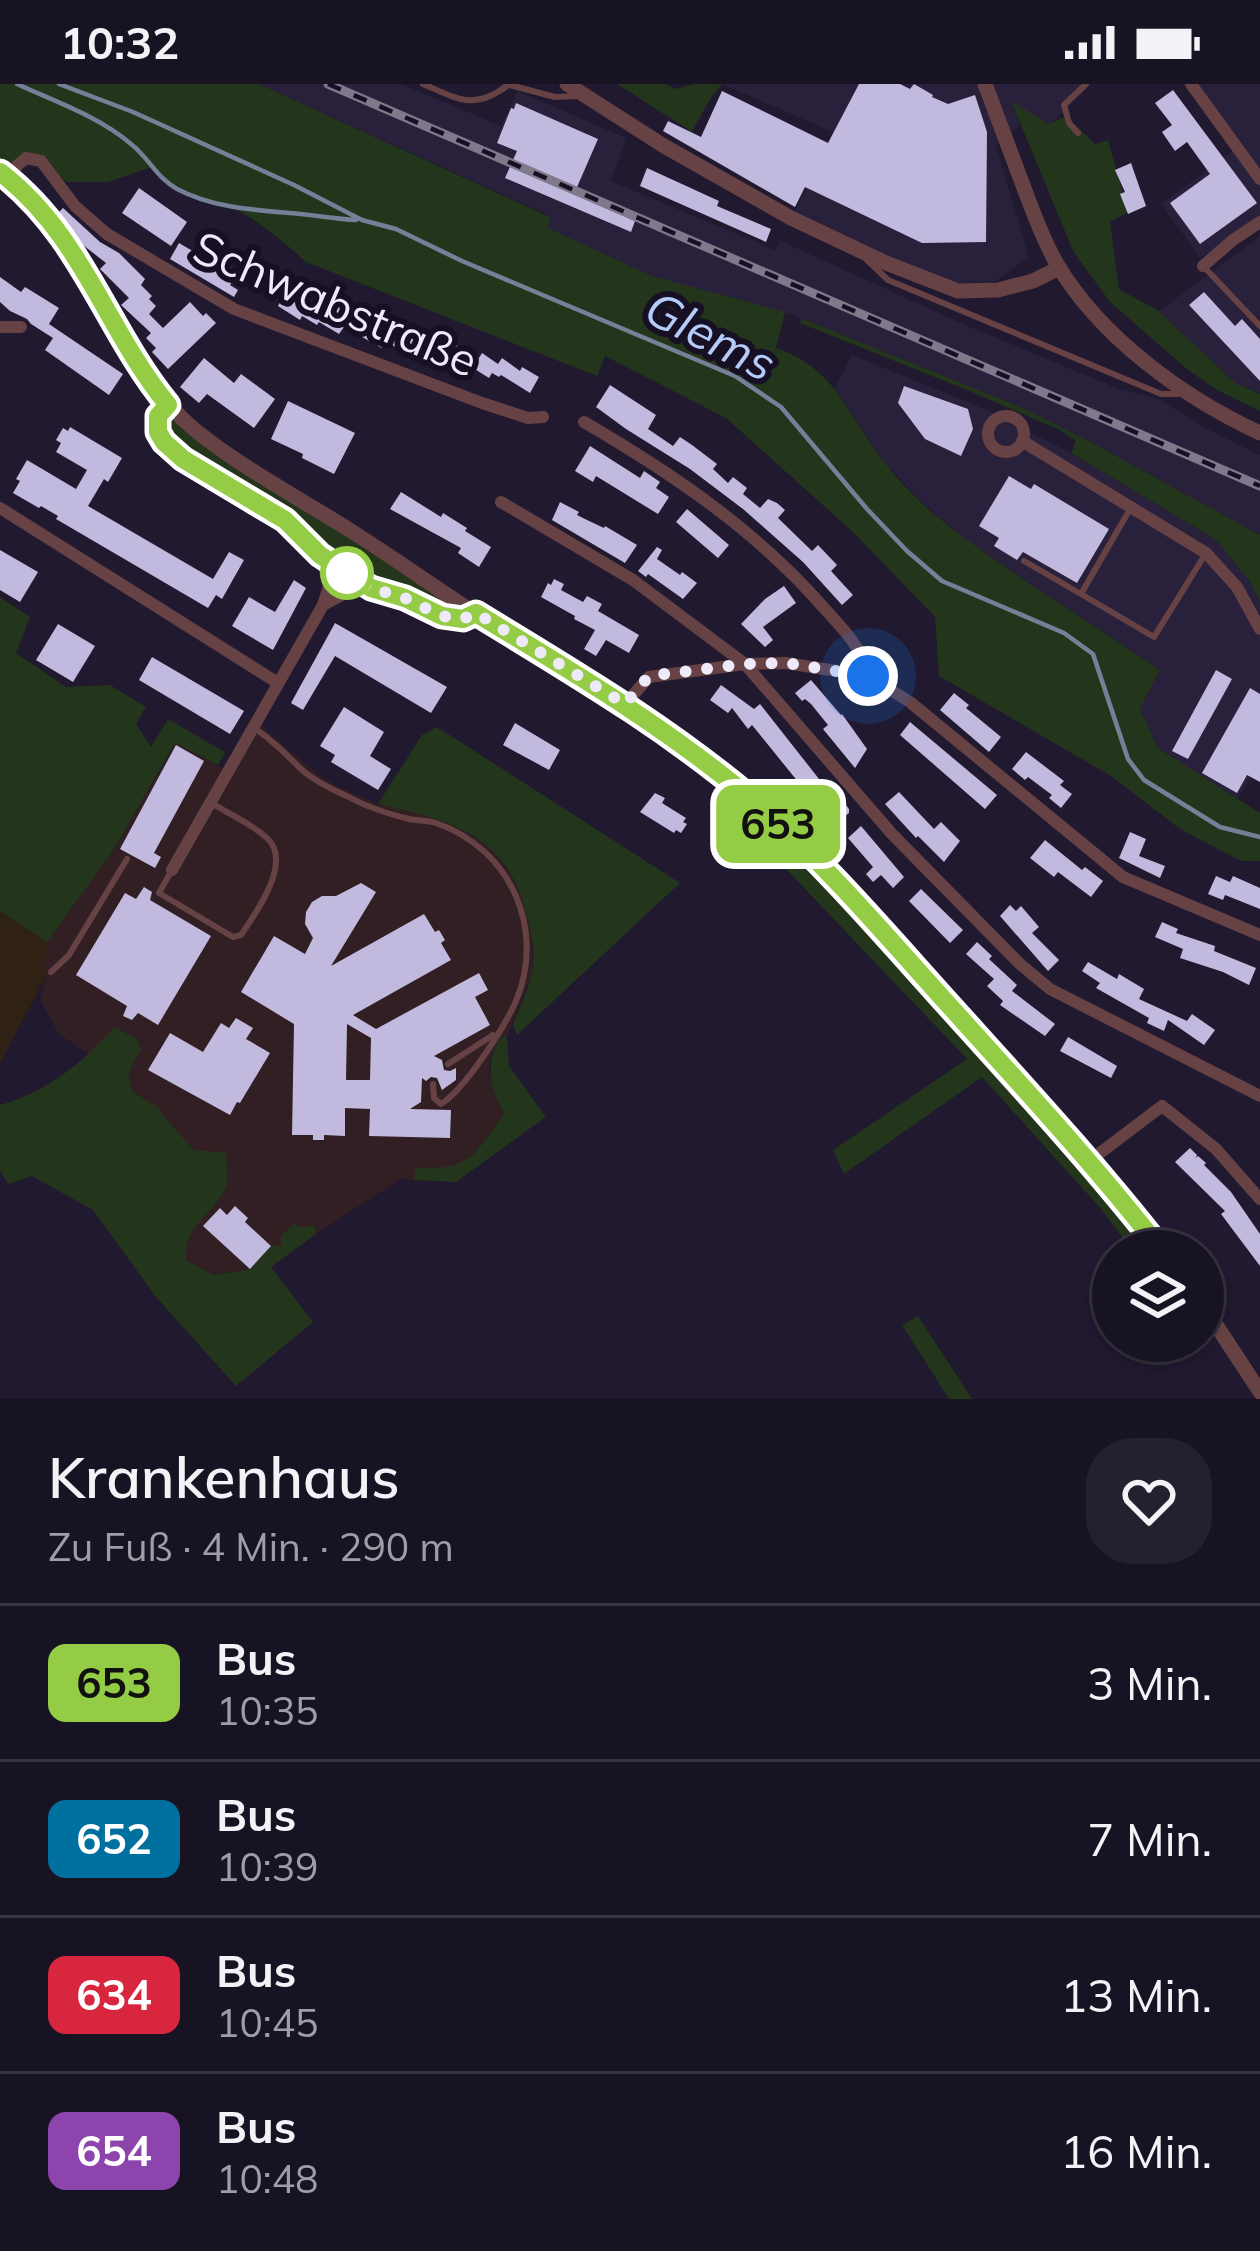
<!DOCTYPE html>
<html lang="de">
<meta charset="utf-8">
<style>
:root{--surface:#181323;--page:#252030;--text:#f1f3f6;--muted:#9f9ea6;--line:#363241}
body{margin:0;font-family:Mulish,sans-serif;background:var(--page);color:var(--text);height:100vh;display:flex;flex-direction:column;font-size:45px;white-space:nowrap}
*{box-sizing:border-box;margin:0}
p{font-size:39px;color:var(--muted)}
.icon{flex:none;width:66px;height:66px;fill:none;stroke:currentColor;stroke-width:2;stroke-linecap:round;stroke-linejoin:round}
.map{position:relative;height:1315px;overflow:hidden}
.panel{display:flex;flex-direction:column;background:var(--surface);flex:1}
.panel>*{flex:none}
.badge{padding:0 24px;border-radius:18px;font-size:42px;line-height:78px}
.controls{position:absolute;left:1092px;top:1146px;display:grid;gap:24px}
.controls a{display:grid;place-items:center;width:132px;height:132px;border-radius:50%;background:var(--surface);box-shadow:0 3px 9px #0004,0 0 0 3px var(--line);font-size:60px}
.you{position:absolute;width:60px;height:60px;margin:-30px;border:9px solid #fff;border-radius:50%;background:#1a73e8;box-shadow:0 0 0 18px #1a73e833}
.map>.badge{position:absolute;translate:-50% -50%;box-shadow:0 0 0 6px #fff}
.round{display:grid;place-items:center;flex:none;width:126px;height:126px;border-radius:48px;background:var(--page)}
.head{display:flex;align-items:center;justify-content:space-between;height:204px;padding:0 48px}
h1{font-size:57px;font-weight:600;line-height:90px}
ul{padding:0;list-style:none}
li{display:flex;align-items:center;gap:36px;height:156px;padding:0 48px;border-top:3px solid var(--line)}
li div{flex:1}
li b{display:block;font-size:45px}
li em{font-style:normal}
li .badge{min-width:132px;font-weight:700;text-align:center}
.status{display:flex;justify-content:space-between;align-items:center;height:84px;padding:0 60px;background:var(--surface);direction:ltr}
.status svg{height:33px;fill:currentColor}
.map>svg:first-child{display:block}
.built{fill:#29203c}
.education{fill:#2f2215}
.medical{fill:#311f24}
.green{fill:#23351b}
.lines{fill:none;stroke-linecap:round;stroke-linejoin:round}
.stream{stroke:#767f98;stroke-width:4.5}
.building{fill:#c2b9de;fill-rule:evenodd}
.service{stroke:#674245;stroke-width:6}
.minor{stroke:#674245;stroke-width:12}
.tertiary{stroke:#674245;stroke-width:15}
.rail-casing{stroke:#7f798c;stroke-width:9}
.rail{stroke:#171025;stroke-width:4.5;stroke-dasharray:14;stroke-linecap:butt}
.line-casing{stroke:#fff;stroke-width:27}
.line{stroke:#95cc45;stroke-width:18}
.walk{stroke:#eeeaf9;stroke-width:12;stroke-dasharray:0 21.6}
.stop-dot{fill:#fff;stroke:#95cc45;stroke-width:6}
.labels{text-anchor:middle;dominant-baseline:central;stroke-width:12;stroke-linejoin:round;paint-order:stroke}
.street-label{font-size:45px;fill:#eeeaf9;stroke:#171025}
.water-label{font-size:48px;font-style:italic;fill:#b5ccf8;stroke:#171025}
</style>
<div class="status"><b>10:32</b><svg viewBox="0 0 49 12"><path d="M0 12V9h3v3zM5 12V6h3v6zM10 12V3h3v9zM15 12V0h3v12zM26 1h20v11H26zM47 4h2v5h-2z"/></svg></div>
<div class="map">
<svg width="1260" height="1315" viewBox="0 0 1260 1315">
<rect width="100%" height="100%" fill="#20192f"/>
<!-- built -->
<path class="built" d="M259,0H401L501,42L518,7L626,54L611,97L775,166L781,157L961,239L1119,305L1159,315L1202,342L1260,371V451L1091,358L1023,324L785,228L652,193L548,144L550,132Z
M722,0H1091L1050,41L1012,19L1020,41L996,62L1029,173L996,197L960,199L886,179L791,134L835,49Z
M1191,0H1260V138L1200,174L1161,120L1238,63Z
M1260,149V309L1234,298L1159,227L1258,154Z
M852,271L985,325L1071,369L1215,455L1249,496L1260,518V676L1238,715L1158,664L1140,625L1160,586L964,455L918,414L883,377L835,304Z"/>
<!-- education -->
<path class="education" d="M0,827L47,858L46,892L0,980Z"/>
<!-- medical -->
<path class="medical" d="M260,641L318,691L337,702L378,720L438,734L459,743L489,762L512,791L520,808L532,851V890L507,953L500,954L491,972L489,988L505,1029L497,1044L473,1069L459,1082L438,1086L416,1083L413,1096L402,1094L316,1150L315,1142L282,1162L271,1163L250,1185L214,1191L156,1158L114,944L90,971L59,950L40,916L46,892L47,858L113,767L176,658L231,689Z"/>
<!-- green -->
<path class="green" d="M0,0H259L550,133L548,144L652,192L785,228L776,264C835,284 847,329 882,375C921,427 976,463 1029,499C1073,528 1117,557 1160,586L1140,625L1158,664L1260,729V777H1241L1180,745L1111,692L939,592L935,533L854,449L726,334L605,272L597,292L306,178C282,157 257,134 227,122C218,118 218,121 209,118C186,113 167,101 152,83L108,98H67L34,74L0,90Z
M617,0H666L675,5L694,0H722L710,15L692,48Z
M1011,17L1049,40L1066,32L1095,60L1108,56L1128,128L1110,138L1119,205L1159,227L1234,298L1260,310V327L1217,306L1187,285L1111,219L1074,169Z
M801,234L1023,324L1091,358L1260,451V518L1249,496L1215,455L1071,369L1076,357L1060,346L967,306L800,239Z
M168,321L476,529L462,535L371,504L285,437L198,386L158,348Z
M0,513L30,533L16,569L66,603L110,601L146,623L136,640L151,663L168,635L225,668L218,681L175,659L113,767L47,858L0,827Z
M437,643L680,799L517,951L513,941C519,923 529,906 532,887C536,864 530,843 524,822C503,747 445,736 378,720L422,651Z
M762,735C900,872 1030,1018 1155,1167H1133L1101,1125L982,993L844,1090L833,1066L967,975L745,742Z
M114,943L137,955L141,965L128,990L133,1008L161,1025L160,1028L194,1066L226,1069C226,1078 229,1091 227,1099C218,1131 184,1136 186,1176L214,1191L250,1185L271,1162H281V1152L293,1140L301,1143L315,1142L316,1150L271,1183L313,1238L236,1302L156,1213L93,1126L32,1092L8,1100L0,1086V1021C45,1008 84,979 114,943Z
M507,953L509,982L546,1033L456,1098L413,1096L416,1083C468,1089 477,1068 504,1029C489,1003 485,980 500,954Z
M918,1232L972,1315H949L902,1241Z"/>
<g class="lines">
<!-- stream -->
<path class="stream" d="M17,0C56,18 98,32 131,60C148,73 157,94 177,105C215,125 258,126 301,130C320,132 338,135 356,136
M59,0L133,28L294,101L362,136L396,145L462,177L735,292L781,323L867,425L907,467L942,497L1064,549L1093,570L1128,675L1144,696L1220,743L1260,753"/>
</g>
<!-- building -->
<path class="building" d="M859,0H900L910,5L914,0L933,11L932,13L948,20L975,11L987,48L986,158L922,159L805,103L795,123L663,47L668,37L701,53L722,7L828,59Z
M1173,6L1257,119L1200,160L1170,119L1210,90L1187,58L1175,67L1162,48L1172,41L1155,19Z
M516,19L598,55L574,110L635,137L631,148L505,94L517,67L497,59L511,24L514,25Z
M1131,79L1146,122L1128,130L1120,110L1125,108L1115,86Z
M647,84L719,117L717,122L771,145L766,158L640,102Z
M139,104L187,138L171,162L122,129Z
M63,124L100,158L119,169L145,195L141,201L152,212L149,215L156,222L149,230L163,244L190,218L203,232L206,229L216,239L168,285L152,268L156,264L146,254L151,249L121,221L129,214L100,185L106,179L83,161L58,129Z
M179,159L213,179L216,174L238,188L230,201L238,206L234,213L170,175Z
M0,193L21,208L25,203L59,224L49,240L123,290L109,311L45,266L53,254L31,240L27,235L10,227L0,218Z
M1204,208L1235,242L1242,235L1260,255V297L1189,221Z
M292,210L316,226L319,221L326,226L333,216L362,233L366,226L421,260L411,273L386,257L382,264L344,243L339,250L319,238L317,241L302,232L300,236L278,222L284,211L289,214Z
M440,252L479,274L482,269L498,280L502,274L520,287L522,283L539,293L530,309L501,291L499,293L492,289L489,294L465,279L464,283L456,278L451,287L428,274Z
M204,274L234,299L241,290L275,315L254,344L207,310L199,319L180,303Z
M610,301L656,331L648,345L673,362L680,353L692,361L717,380L713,385L728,399L733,393L747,404L743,410L760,424L768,415L777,419L785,426L778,434L812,467L818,461L837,481L831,487L853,511L842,521L803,478L743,425L690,385L626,345L596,323Z
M904,302L968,325L973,345L961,372L925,355L898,319Z
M288,317L355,349L334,390L302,374L303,370L271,355Z
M70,343L122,374L108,398L104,395L88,422L213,495L229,468L244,476L222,515L216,511L208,524L56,435L58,432L41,422L39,424L13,409L20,397L16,395L27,376L76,405L87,386L56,368L61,359L56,356L63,344L68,347Z
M590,362L640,394L644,387L660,398L656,404L669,413L658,430L596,392L593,398L575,387Z
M1009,392L1031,405L1034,400L1109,445L1077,499L1023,468L1017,476L994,462L999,454L979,442Z
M401,408L441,433L443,429L467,444L465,447L491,463L479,483L458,469L461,464L390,425Z
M560,418L579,428L577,431L587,436L604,444L605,442L637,461L625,479L552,436Z
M687,425L729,461L718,474L676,438Z
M657,463L662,466L657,475L680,491L682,488L697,499L683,515L648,490L646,493L638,487Z
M0,466L38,488L20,518L0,506Z
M554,495L564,500L561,506L583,518L587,512L602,520L598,527L639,551L629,569L606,556L596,572L584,565L595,546L574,535L575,532L541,513L548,499L551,501Z
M294,496L306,504L273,566L232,542L249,513L275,528Z
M784,502L796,519L763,543L773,556L765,563L741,540L765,515Z
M335,539L447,603L431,629L335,572L303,626L291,619Z
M58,540L95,562L73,598L36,576Z
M152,573L244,627L230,650L139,596Z
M1216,586L1232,595L1188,675L1172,667Z
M811,596L841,631L842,630L867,665L855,684L823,645L828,641L811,620L805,615L802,617L795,609Z
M721,601L754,625L760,620L834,714L838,711L849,725V729L833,741L752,641L748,645L732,624L728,629L710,616Z
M1250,604L1260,610V698L1247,691L1237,709L1202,689Z
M954,609L969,621L966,624L1001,653L989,668L940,626Z
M344,623L384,648L370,672L391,685L378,706L331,678L335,671L320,662Z
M910,638L997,711L985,725L900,651Z
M515,639L560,666L549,686L503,661Z
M176,661L204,677L154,769L161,773L155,784L120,765Z
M1026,668L1064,697L1060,701L1072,710L1061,724L1049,714L1052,711L1028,693L1025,696L1012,685Z
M899,708L934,745L941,738L960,757L944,778L918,752L916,754L885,720Z
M655,709L665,714L662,719L686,734L683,738L687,740L681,749L676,746L674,749L640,728Z
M861,742L904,793L893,804L881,791L873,798L866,790L873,783L848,754Z
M1130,748L1146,755L1139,772L1165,782L1160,794L1119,774Z
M1045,756L1082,786L1085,783L1103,797L1091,813L1058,788L1054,793L1030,774Z
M1216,792L1230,798L1233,792L1260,804V825L1225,811L1223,816L1208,810Z
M361,799L376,808L331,882L424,830L435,848L439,846L445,856L441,859L451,876L353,931L376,945L479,889L488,906L475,913L490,941L434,972L442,976L444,986L450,987L456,984V996L442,1006L437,994L431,993L426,997L422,994L421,1018L410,1025L451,1026L450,1054L369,1052L370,1025L345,1024V1052L324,1051V1056H313V1051H292L294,940L241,908L274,852L305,870L313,854L305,840L306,828L312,818L322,812H336ZM347,940L371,954L370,996H346Z
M144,803L152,808L150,816L211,852L158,941L138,929L132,936L123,932L127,922L76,891L125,809L136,815Z
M921,805L963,846L950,859L909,817Z
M1010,821L1016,827L1021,822L1039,843L1032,849L1059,876L1048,887L1000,832Z
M1162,838L1178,845L1176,849L1215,862L1214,867L1256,884L1249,901L1223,888L1180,874L1183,865L1155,853Z
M977,858L992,872L989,875L1017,901L1012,907L1055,940L1045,952L1000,921L1003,917L987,902L994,895L966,870Z
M1088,878L1117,895L1119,890L1144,905L1139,915L1187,937L1192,930L1215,946L1204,961L1168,936L1164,947L1147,939L1149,934L1096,904L1100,899L1082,887Z
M236,934L253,944L246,955L270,969L240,1019L237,1018L230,1031L148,986L170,949L203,968L221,939L229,944Z
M1068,953L1117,982L1111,994L1060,967Z
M1190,1064L1197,1071L1196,1074L1198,1072L1206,1079L1204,1081L1231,1108L1260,1150V1182L1221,1130L1225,1127L1175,1078Z
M235,1122L248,1134L245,1138L271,1162L250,1185L203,1142L220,1124L227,1131Z"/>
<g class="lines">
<!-- service -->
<path class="service" d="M423,0C458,15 474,27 508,1
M506,0L555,13L579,12
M1078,49L1069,39L1064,21L1086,0
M865,174L888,196L1161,310H1181
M1205,184L1260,242
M1130,425L1081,510L1154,553L1206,469
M1024,477L1081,510
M253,643C272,656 286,670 301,685C314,697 333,706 349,713C367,723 389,730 409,735C418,737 427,736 436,739C511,765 546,845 516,917C504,944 465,1005 441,1020L434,1014L433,1000
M172,786L159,809L233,853L241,851C256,829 292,779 268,755C253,740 228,730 210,718
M51,888L69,871L127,775
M448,980L493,951"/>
<!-- minor -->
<path class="minor" d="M1191,0L1260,95
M5,92L26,74L41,77L75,122L107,150L234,225L482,319L528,334L543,333
M1203,182L1233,156L1260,138
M0,243H21
M168,321L158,332V348L164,358L183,375L285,437L320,471L371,504L405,514L442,532L462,535L476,529
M988 350a18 18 0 1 1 36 0a18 18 0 1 1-36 0Z
M584,338C673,390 756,446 824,524C842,544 864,565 868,592
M1022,357L1206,469L1237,503L1260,545
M501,418L633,496L745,580L892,750L1020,880L1050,905L1260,1012
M0,424L278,599
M323,521L344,510L371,504
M625,620L649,593L745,580L786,579L868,592L910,618L1123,793L1260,851
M172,786L323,521L329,502L321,472
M1100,1069L1162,1022L1216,1065L1260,1115"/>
<!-- tertiary -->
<path class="tertiary" d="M567,0L664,62L791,134L886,179L958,207L998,206L1033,197L1059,184
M985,0C998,35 1011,69 1024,104C1034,130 1043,156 1057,180C1100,253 1184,314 1260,349
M0,88C43,121 76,168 102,214C129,263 151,310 195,346C242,384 297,413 348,445C391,472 433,502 476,530C540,570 607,606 668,650C774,726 861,824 948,920C1021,1001 1095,1081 1162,1167
M1203,1221L1260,1308"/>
<!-- rail casing -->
<g class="rail-casing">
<path id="rail" d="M328,0L1260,402"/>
</g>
<!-- rail -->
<use href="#rail" class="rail"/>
</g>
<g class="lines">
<!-- line casing -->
<g class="line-casing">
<path id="line" d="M0,88C83,152 105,244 168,321L158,332V348L164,358L183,375L285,436L320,471L371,504L405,514L442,532L463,535L476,529C572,588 662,640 749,713C820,774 883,848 946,918C1019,999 1094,1080 1162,1167"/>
</g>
<!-- line -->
<use href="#line" class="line"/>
<!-- walk -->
<path class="walk" d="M347,489L371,504L405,514L442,532L463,535L476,529L625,620L649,592L745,580L786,579L868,592"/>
</g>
<!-- markers -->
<circle class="stop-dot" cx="347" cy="489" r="24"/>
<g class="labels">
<!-- street labels -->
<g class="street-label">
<text transform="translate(336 219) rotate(23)">Schwabstraße</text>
</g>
<!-- water labels -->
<g class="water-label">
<text transform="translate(711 251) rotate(27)">Glems</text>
</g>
</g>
</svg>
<div class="controls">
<a><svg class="icon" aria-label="layers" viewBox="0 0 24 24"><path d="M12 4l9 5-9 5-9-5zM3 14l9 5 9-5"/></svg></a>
</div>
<div class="you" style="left:868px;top:592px"></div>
<b class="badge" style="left:778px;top:740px;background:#95cc45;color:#111">653</b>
</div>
<section class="panel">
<div class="head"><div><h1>Krankenhaus</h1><p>Zu Fuß · 4 Min. · 290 m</p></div><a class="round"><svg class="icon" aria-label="heart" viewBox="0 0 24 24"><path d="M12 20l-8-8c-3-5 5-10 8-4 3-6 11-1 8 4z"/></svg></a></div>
<ul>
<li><span class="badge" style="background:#95cc45;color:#111">653</span><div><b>Bus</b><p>10:35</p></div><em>3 Min.</em></li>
<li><span class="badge" style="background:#00719f;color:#fff">652</span><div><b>Bus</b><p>10:39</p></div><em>7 Min.</em></li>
<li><span class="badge" style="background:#d7263d;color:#fff">634</span><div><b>Bus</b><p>10:45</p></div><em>13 Min.</em></li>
<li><span class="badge" style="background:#8e44ad;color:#fff">654</span><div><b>Bus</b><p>10:48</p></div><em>16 Min.</em></li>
</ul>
</section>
